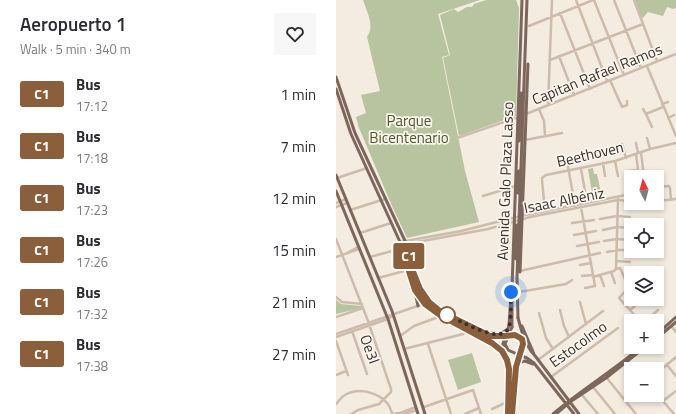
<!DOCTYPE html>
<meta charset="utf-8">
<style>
:root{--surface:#fff;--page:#f7f7f7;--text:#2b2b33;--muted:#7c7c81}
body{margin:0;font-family:"Titillium Web",sans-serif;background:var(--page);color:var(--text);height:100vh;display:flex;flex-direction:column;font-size:15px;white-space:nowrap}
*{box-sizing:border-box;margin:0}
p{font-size:13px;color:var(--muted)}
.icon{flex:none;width:22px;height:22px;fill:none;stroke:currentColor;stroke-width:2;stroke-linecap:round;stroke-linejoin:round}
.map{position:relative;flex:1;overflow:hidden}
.sheet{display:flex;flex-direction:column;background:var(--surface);width:336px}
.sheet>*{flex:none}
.badge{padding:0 8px;border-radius:3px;font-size:14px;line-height:26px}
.needle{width:26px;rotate:354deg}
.buttons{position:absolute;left:288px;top:170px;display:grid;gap:8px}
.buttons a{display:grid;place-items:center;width:40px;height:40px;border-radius:0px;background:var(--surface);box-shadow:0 2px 6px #0003;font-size:20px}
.you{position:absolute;width:20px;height:20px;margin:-10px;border:3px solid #fff;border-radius:50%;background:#1a73e8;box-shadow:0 0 0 6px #1a73e833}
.map>.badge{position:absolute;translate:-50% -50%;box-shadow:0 0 0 2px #fff}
.round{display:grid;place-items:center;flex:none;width:42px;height:42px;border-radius:0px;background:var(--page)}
.head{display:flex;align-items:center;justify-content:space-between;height:68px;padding:0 20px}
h1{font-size:19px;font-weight:600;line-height:30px}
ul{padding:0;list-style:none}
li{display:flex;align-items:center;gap:12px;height:52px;padding:0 20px}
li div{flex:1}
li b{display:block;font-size:15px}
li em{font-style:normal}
li .badge{min-width:44px;font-weight:700;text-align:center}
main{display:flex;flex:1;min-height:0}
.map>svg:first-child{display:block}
.green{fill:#b8c4a0}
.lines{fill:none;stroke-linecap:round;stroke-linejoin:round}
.minor{stroke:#cdbbac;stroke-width:2.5}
.major{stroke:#7d675c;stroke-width:3}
.major-bridge{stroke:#7d675c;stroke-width:3}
.line-casing{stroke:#fff;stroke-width:9}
.line{stroke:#8b5e3c;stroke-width:6}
.walk{stroke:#3b302b;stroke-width:4;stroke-dasharray:0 7.2}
.stop-dot{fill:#fff;stroke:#8b5e3c;stroke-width:2}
.labels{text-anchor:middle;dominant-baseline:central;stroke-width:3.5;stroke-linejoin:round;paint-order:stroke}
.street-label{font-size:15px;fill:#3b302b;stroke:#fbf5ee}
.park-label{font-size:15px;fill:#4a5a2e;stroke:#fbf5ee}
</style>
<main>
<section class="sheet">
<div class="head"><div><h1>Aeropuerto 1</h1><p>Walk · 5 min · 340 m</p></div><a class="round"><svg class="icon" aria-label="heart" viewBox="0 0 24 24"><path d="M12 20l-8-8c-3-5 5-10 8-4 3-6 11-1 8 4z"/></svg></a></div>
<ul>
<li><span class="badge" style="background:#8b5e3c;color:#fff">C1</span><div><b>Bus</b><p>17:12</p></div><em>1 min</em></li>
<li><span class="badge" style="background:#8b5e3c;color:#fff">C1</span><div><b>Bus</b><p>17:18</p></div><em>7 min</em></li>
<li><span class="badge" style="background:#8b5e3c;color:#fff">C1</span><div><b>Bus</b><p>17:23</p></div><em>12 min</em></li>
<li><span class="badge" style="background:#8b5e3c;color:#fff">C1</span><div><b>Bus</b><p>17:26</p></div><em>15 min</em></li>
<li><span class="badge" style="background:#8b5e3c;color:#fff">C1</span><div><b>Bus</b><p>17:32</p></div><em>21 min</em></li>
<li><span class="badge" style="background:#8b5e3c;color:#fff">C1</span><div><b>Bus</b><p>17:38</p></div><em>27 min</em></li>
</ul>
</section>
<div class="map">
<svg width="340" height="414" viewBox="0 0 340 414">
<rect width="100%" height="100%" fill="#f4ebe1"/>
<!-- green -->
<path class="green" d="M27,0H144L102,14L113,55L106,57L129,171L143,222L71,238L56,206L23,128L20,117L30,113L25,95L44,91L31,37C39,26 31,12 27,0Z
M150,0H180L183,8L180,116L123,136L107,58L114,55L104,15L118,9L122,12C128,10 128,6 136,7L138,4Z
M299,0H340V8L337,9L331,7L327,16L312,12L306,19Z
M257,168L258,174H261L266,198L261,199V193H256L252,169Z
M0,300L5,304L25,306V308L0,314Z
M136,353L145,382L122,390L112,360Z"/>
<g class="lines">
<!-- minor -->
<path class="minor" d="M240,0L271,81
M258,0L288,75
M278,0L305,68
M298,0L321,61
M224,13L254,89
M193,26L257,0
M223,56L238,95
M214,60L307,24
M311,66L340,136
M274,80L286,107L291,105V101
M326,104L332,102
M212,105L216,0
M203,109L208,121L209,136
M307,109L310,114L327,107
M190,114L340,54
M310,114L316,127
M332,118L338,115
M121,138L183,117
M311,138L314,149
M189,140L226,133
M300,143L302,153
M286,144L290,158
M305,152L308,177
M300,154L303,177
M229,160L231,161L239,206
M279,161L282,176
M267,163L269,176
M245,169L249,191
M293,171L302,170
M1,178L31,168
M321,187L333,186L334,188L335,200
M147,196L180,186
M295,197V199
M321,201L340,199
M0,203L10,199
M0,207L11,203
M245,207L259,286L249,288
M14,210L49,199
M209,211L206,180V178L210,175L279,161L314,149L340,143
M264,219L281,216L294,217
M236,223L258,220
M267,230L281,227L294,228
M24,233L55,223
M238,235L260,231
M0,239L32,321L55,389V392L43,404L22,410L15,414
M268,241L281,239L293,240
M64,242L125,231L189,215L295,194
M65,245L152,229L194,217L282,200C289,199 293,204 300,203
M241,246L263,242
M271,252L281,250H294
M9,254L22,247
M0,257L23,249
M34,257L71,247
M280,261L294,262
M244,265L255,263
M280,269L282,199
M184,271L264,253
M275,272L279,283
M264,275L268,286
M246,276L256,275
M257,277L278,271L280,269L284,268L289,279
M42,278L72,270
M295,285L283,298L304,321
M183,292L230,284L236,280
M0,297L6,302L26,304
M244,302L250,324
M224,310L228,326L233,337
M294,310L307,299
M203,313L210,338L217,349
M0,317L27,308
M309,321L322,310
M335,326L340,332
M16,331L31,374
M0,334L93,302
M64,336L78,326L105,316
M0,337L52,319L57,315
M0,341L12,375
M92,344L115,414
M68,349L127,334L132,330
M202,360L267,311
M292,361L298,369
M331,365L340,376
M321,373L340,357
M0,375L10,371
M215,377L282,328
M270,377L300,414
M257,387L279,414
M321,394L338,414
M246,395L262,414
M327,401L340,391
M0,404C3,401 5,397 9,395C25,386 52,394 56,414
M88,407L137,390L145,414
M156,409L171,402
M56,414L64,413L80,407
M68,414L81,410
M129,414L143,408"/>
<!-- major -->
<path class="major" d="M0,77L19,133L70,243L81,283L87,294L93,302L105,312L146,333L156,337L178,333L185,335L195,351L200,357L243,414
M0,89L15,134L64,242L79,290L89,304L104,315L156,343L166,351L171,360L173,369L172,410
M183,141L185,93
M0,175L56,311L89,414
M0,191L52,319L82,414
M182,193L183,171
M180,259L181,225
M184,272L192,64
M79,292L82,306
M182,318L181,277L191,0
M186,326L198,354
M176,327V288L186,0
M150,332L164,334L172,329L173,324L175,297
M321,334L340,317
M184,337L187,345
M321,338L340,322
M167,344L170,354
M183,355L191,358L198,363L238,414
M179,390L180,367L183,358
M179,404L183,365L185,362L189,361L197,364
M174,414V385
M176,414L179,387
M179,414V403
M217,414C245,390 277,371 305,347
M220,414L234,402L270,378L309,347"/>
<!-- major-bridge -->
<path class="major-bridge" d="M182,318L189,343L183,358
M176,327L169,344L172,350L181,354
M167,344L168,340L171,335"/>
</g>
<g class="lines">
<!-- line casing -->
<g class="line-casing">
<path id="line" d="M172,414L173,369L171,360L166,351L156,343L104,315L89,304L79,290L66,249L71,247L76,269L84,289L93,302L105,312L154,336H169L179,335L186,339L187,344L180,367L176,414"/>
</g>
<!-- line -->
<use href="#line" class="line"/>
<!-- walk -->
<path class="walk" d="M111,315C122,319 166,347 173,327C176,318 174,302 175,292"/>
</g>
<!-- markers -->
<circle class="stop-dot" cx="111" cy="315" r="8"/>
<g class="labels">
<!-- street labels -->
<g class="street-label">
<text transform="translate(261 74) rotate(-22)">Capitan Rafael Ramos</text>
<text transform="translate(254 154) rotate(-13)">Beethoven</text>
<text transform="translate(169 181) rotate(-88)">Avenida Galo Plaza Lasso</text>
<text transform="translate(228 200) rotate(-11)">Isaac Albéniz</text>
<text transform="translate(242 344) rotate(-36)">Estocolmo</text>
<text transform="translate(34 349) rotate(70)">Oe3l</text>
</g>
<!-- park labels -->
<g class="park-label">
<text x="73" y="120">Parque<tspan x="73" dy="17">Bicentenario</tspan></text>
</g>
</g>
</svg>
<div class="buttons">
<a><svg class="needle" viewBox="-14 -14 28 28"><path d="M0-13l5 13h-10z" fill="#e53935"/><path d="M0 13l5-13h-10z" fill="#7c7c81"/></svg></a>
<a><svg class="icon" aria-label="locate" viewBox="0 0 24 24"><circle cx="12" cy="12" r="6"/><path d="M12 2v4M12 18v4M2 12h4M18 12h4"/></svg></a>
<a><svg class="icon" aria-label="layers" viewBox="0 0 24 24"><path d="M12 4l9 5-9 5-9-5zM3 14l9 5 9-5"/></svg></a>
<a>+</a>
<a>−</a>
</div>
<div class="you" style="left:175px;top:292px"></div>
<b class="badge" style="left:73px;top:256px;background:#8b5e3c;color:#fff">C1</b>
</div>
</main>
